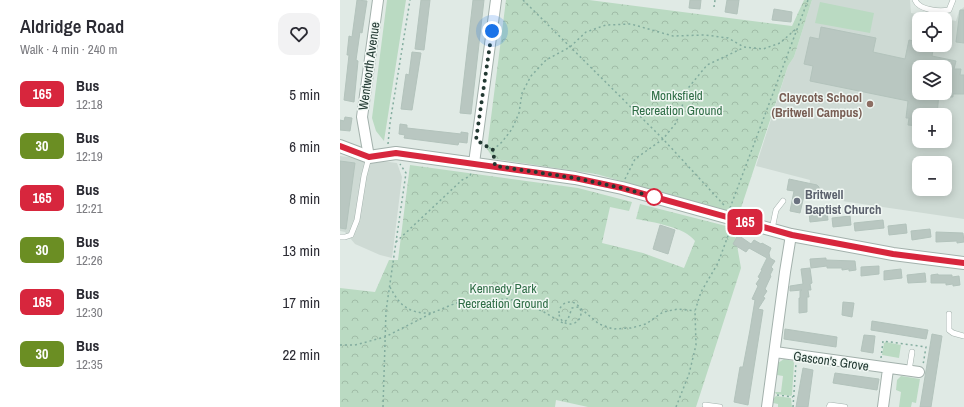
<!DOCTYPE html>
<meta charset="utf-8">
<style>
:root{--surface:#fff;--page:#f2f2f3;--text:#2b2b33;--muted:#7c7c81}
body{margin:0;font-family:"Archivo Narrow",sans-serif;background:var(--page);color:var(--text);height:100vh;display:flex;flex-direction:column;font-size:15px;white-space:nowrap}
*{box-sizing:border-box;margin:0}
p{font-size:13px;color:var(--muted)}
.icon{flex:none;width:22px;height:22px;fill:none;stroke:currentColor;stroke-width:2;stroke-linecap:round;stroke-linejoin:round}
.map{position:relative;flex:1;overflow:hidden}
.details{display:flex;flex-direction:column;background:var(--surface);width:340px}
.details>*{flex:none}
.badge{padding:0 8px;border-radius:6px;font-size:14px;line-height:26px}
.fabs{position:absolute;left:572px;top:12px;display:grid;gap:8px}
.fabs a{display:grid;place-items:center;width:40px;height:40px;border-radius:8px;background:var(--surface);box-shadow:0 2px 10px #0003;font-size:20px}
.you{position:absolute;width:20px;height:20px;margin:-10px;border:3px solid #fff;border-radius:50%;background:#1a73e8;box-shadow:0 0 0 6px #1a73e833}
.map>.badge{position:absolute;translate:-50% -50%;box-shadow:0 0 0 2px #fff}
.round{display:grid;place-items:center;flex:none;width:42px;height:42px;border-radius:12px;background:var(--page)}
.headline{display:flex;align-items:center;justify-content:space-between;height:68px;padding:0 20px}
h1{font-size:19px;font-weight:600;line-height:30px}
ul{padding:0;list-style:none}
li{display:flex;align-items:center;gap:12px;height:52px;padding:0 20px}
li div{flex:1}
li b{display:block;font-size:15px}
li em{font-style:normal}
li .badge{min-width:44px;font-weight:700;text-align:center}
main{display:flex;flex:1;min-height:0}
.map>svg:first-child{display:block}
.built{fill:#cedad4;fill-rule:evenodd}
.grass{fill:#badac2}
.park{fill:url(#park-crowns)}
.building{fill:#b9c7c1;stroke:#b3c3bc}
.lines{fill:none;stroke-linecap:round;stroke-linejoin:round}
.service-casing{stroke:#a3b1ac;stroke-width:6}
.minor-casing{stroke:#a3b1ac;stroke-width:12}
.tertiary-casing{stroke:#a3b1ac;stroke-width:14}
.path{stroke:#82ac9e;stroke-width:1.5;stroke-dasharray:2 3;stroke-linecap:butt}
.service{stroke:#fff;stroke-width:5}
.minor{stroke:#fff;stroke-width:10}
.tertiary{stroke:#fff;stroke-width:12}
.line-casing{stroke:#fff;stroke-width:9}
.line{stroke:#d7263d;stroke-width:6}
.walk{stroke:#223932;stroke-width:4;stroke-dasharray:0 7.2}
.education-dot{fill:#8d6e63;stroke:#f0f7f3;stroke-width:1.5}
.stop-dot{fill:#fff;stroke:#d7263d;stroke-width:2}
.worship-dot{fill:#6b7280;stroke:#f0f7f3;stroke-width:1.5}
.labels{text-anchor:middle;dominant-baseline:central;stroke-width:3;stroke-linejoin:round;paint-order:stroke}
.street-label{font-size:13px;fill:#223932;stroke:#f0f7f3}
.park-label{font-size:13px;fill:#2f6d46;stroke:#f0f7f3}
.education-label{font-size:13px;font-weight:bold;fill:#785e54;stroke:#f0f7f3;text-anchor:end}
.worship-label{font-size:13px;font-weight:bold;fill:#5b616d;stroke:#f0f7f3;text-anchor:start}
</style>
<main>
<section class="details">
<div class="headline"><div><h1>Aldridge Road</h1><p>Walk · 4 min · 240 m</p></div><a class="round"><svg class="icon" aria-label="heart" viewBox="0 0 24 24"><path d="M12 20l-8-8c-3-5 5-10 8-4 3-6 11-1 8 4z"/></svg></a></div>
<ul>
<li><span class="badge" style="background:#d7263d;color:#fff">165</span><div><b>Bus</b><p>12:18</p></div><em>5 min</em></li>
<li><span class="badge" style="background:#6b8e23;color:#fff">30</span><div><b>Bus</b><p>12:19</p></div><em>6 min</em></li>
<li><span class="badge" style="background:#d7263d;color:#fff">165</span><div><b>Bus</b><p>12:21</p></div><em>8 min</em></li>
<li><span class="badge" style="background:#6b8e23;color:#fff">30</span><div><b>Bus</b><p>12:26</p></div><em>13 min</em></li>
<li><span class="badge" style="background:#d7263d;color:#fff">165</span><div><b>Bus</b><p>12:30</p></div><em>17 min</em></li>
<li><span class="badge" style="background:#6b8e23;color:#fff">30</span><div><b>Bus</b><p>12:35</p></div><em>22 min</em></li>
</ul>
</section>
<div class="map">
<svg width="624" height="407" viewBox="0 0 624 407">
<defs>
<pattern id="park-crowns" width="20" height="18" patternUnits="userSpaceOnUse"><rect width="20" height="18" fill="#badac2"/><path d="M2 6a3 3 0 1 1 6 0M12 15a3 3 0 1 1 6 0" fill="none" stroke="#a0bca7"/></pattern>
</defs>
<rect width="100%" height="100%" fill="#e0eae5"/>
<!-- built -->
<path class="built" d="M472,0H570L571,13L616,21L619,11L624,7V219L468,196L470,180L416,166L448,66L454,57ZM579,19H605V45H579ZM579,67H605V93H579ZM579,115H605V141H579ZM579,163H605V189H579Z
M0,156L57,163L62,177L52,258L40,255L15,244L5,232L0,231Z"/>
<!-- grass -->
<path class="grass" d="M47,0H66L44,141L36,131L32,118Z
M480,2L534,13L530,33L475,23Z
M546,342L561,345L559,358L542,355L544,343Z
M444,359L453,361L454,363L452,395L451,396L436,394L435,392H441L443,376L437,375L438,363Z
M561,376L580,379L576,403L572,402L571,407H559L561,392L556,390L557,380Z
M436,396L451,398L452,407H438V404L433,403L434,398Z"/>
<!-- park -->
<path class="park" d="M166,0H249L452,26L464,0H472L454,57L448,66L399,214L256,174L154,159L147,149Z
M70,165L238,188L292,202L289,211L270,207L262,243L303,253L344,268L355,241C345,227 312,222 296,219L300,204L394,228L401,268L356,407H248L216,400L215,407H0V288L35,292L49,260H58Z"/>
<!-- building -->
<path class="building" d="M17,0L27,1L22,33L20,32L16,60L18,61L14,102L4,100L9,55H7L9,36L12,37Z
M81,0H90L84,50L75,49Z
M133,0H144L131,114L120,113Z
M350,0H361L360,9L349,8Z
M387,0H399L397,14L385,12Z
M434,9L452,12L451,22L432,20Z
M620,10H624V43L616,42Z
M481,27L536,38L533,52L565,59L569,40L579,42V45H594L592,56L616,61L614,69H621L620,75H624V94H613V97H605V67H579V93H599L597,115H579V126L568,125L569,118H566L568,101L470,81L473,66L464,64L470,37L479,39Z
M72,52L81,53L72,110L61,109L66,74L69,75Z
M5,117L12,118L10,131L0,130V120L4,121Z
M60,124L67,125V128L121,134V132L128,133L127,143L119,142L118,145L64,138L65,135L59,134Z
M0,161L15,163L6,229L0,228Z
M449,179L477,185L479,187V191L476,192L465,191L460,213L450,211L454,191L447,190Z
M487,211L488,220L470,222L469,213Z
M510,216L511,225L493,227L492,218Z
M543,220L544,228L515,231L514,223Z
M566,224L567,233L549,235L548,226Z
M320,225L335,230L328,254L313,249Z
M590,229L591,237L572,240L571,231Z
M596,232L623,233L624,242L617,243V241L596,242Z
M398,235L411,244L414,240L421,244L422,243L431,248L429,253L430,258L435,261L431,267L433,269L430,275L431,276L425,289L427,291L423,297L425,298L418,309L423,310L408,405L394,402L400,367H403L410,330L415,300L412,299L418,286L416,284L420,278L418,277L422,270H421L427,258L409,248L406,252L393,244Z
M486,258V260L515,261L516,270L509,271V269L502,270V268H487V266L471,268L470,259Z
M539,266V274L521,276V267Z
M470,268L472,283L470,284L471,290H468L469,297H467V312L459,313V298H460V291L462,290L450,291V286L463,284L461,269Z
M561,269L562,278L544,280V271Z
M585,273L586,282L568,283L567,275Z
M598,274V275H612V277L619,276L620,285L613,286V284L606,285V283H591V275Z
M503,302L514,303L512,317L502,315Z
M532,321L588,330L586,339L531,330Z
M445,329L497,337L496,347L444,339Z
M592,334L602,336L591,407H580Z
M524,335L535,336L533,353L521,351Z
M463,368L473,370L468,407H456Z
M495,373L539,379L537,390L493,383Z"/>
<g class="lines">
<!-- service casing -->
<g class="service-casing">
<path id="service" d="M575,0C579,10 599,12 609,10L613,0
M432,229L436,210L443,201
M0,237H5L11,235L17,220L24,176L29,157
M609,314V330L613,333L624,336
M569,371L572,352
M365,405L380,407
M489,407L490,405L505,407"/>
</g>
<!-- minor casing -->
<g class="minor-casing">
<path id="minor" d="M29,157L22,117L38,0
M134,163L156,0
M435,352L579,372
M427,407L445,272L451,235
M543,407L548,369"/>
</g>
<!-- tertiary casing -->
<g class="tertiary-casing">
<path id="tertiary" d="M0,146L29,157L56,153L235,178L282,188L451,235L553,254L624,263"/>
</g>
<!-- path -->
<path class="path" d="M183,0L323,139L384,205
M374,7L375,0
M48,144L50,123L70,0
M145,145L153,150L154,157
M153,150L162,142L172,129L179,113L182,93L191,76L206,60L230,47L246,32L266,25L291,24L333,36L365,35L388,38L404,47L423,49L440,43L457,28
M285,179L295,159L323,139L336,123L349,87L367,65L403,48
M390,208L468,0
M56,242L122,180L130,176L131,173
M50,287C59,305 69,314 91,313
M219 313a11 11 0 1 1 22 0a11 11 0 1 1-22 0Z
M0,345H15L45,337L92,313L116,303L167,299L182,302L204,312L223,323L228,319L232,308L239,307L259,324L273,329L291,328L306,324L323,312L338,309L355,311
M541,358L543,341L586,347L583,365
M437,395L453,397
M43,407L46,311L66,173L60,164
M336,407L349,374L356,345L355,311L361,292L378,263L389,233L386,228
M453,407L456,363"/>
<!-- service -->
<use href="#service" class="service"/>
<!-- minor -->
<use href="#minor" class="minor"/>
<!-- tertiary -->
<use href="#tertiary" class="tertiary"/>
</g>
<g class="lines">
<!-- line casing -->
<g class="line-casing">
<path id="line" d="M0,146L29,157L56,153L235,178L282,188L452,235L553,254L624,263"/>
</g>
<!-- line -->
<use href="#line" class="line"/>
<!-- walk -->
<path class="walk" d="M152,31L136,140L153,150L155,166L235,178L282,188L314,197"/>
</g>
<!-- markers -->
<circle class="education-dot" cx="530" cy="104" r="4"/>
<circle class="stop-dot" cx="314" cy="197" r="8"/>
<circle class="worship-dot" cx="457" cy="201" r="4"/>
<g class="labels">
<!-- street labels -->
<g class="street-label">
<text transform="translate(29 66) rotate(-82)">Wentworth Avenue</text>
<text transform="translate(491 361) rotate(8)">Gascon's Grove</text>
</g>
<!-- park labels -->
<g class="park-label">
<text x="337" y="95">Monksfield<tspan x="337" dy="15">Recreation Ground</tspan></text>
<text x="163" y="288">Kennedy Park<tspan x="163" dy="15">Recreation Ground</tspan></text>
</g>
<!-- education labels -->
<g class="education-label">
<text x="522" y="97">Claycots School<tspan x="522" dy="15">(Britwell Campus)</tspan></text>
</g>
<!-- worship labels -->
<g class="worship-label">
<text x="465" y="194">Britwell<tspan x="465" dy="15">Baptist Church</tspan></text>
</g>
</g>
</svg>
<div class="fabs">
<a><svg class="icon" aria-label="locate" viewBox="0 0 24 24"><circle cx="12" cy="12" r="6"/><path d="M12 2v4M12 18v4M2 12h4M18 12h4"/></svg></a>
<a><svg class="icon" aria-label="layers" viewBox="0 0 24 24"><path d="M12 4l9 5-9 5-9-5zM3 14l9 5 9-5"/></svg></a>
<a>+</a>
<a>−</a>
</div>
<div class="you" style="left:152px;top:31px"></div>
<b class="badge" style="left:405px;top:222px;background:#d7263d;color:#fff">165</b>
</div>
</main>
